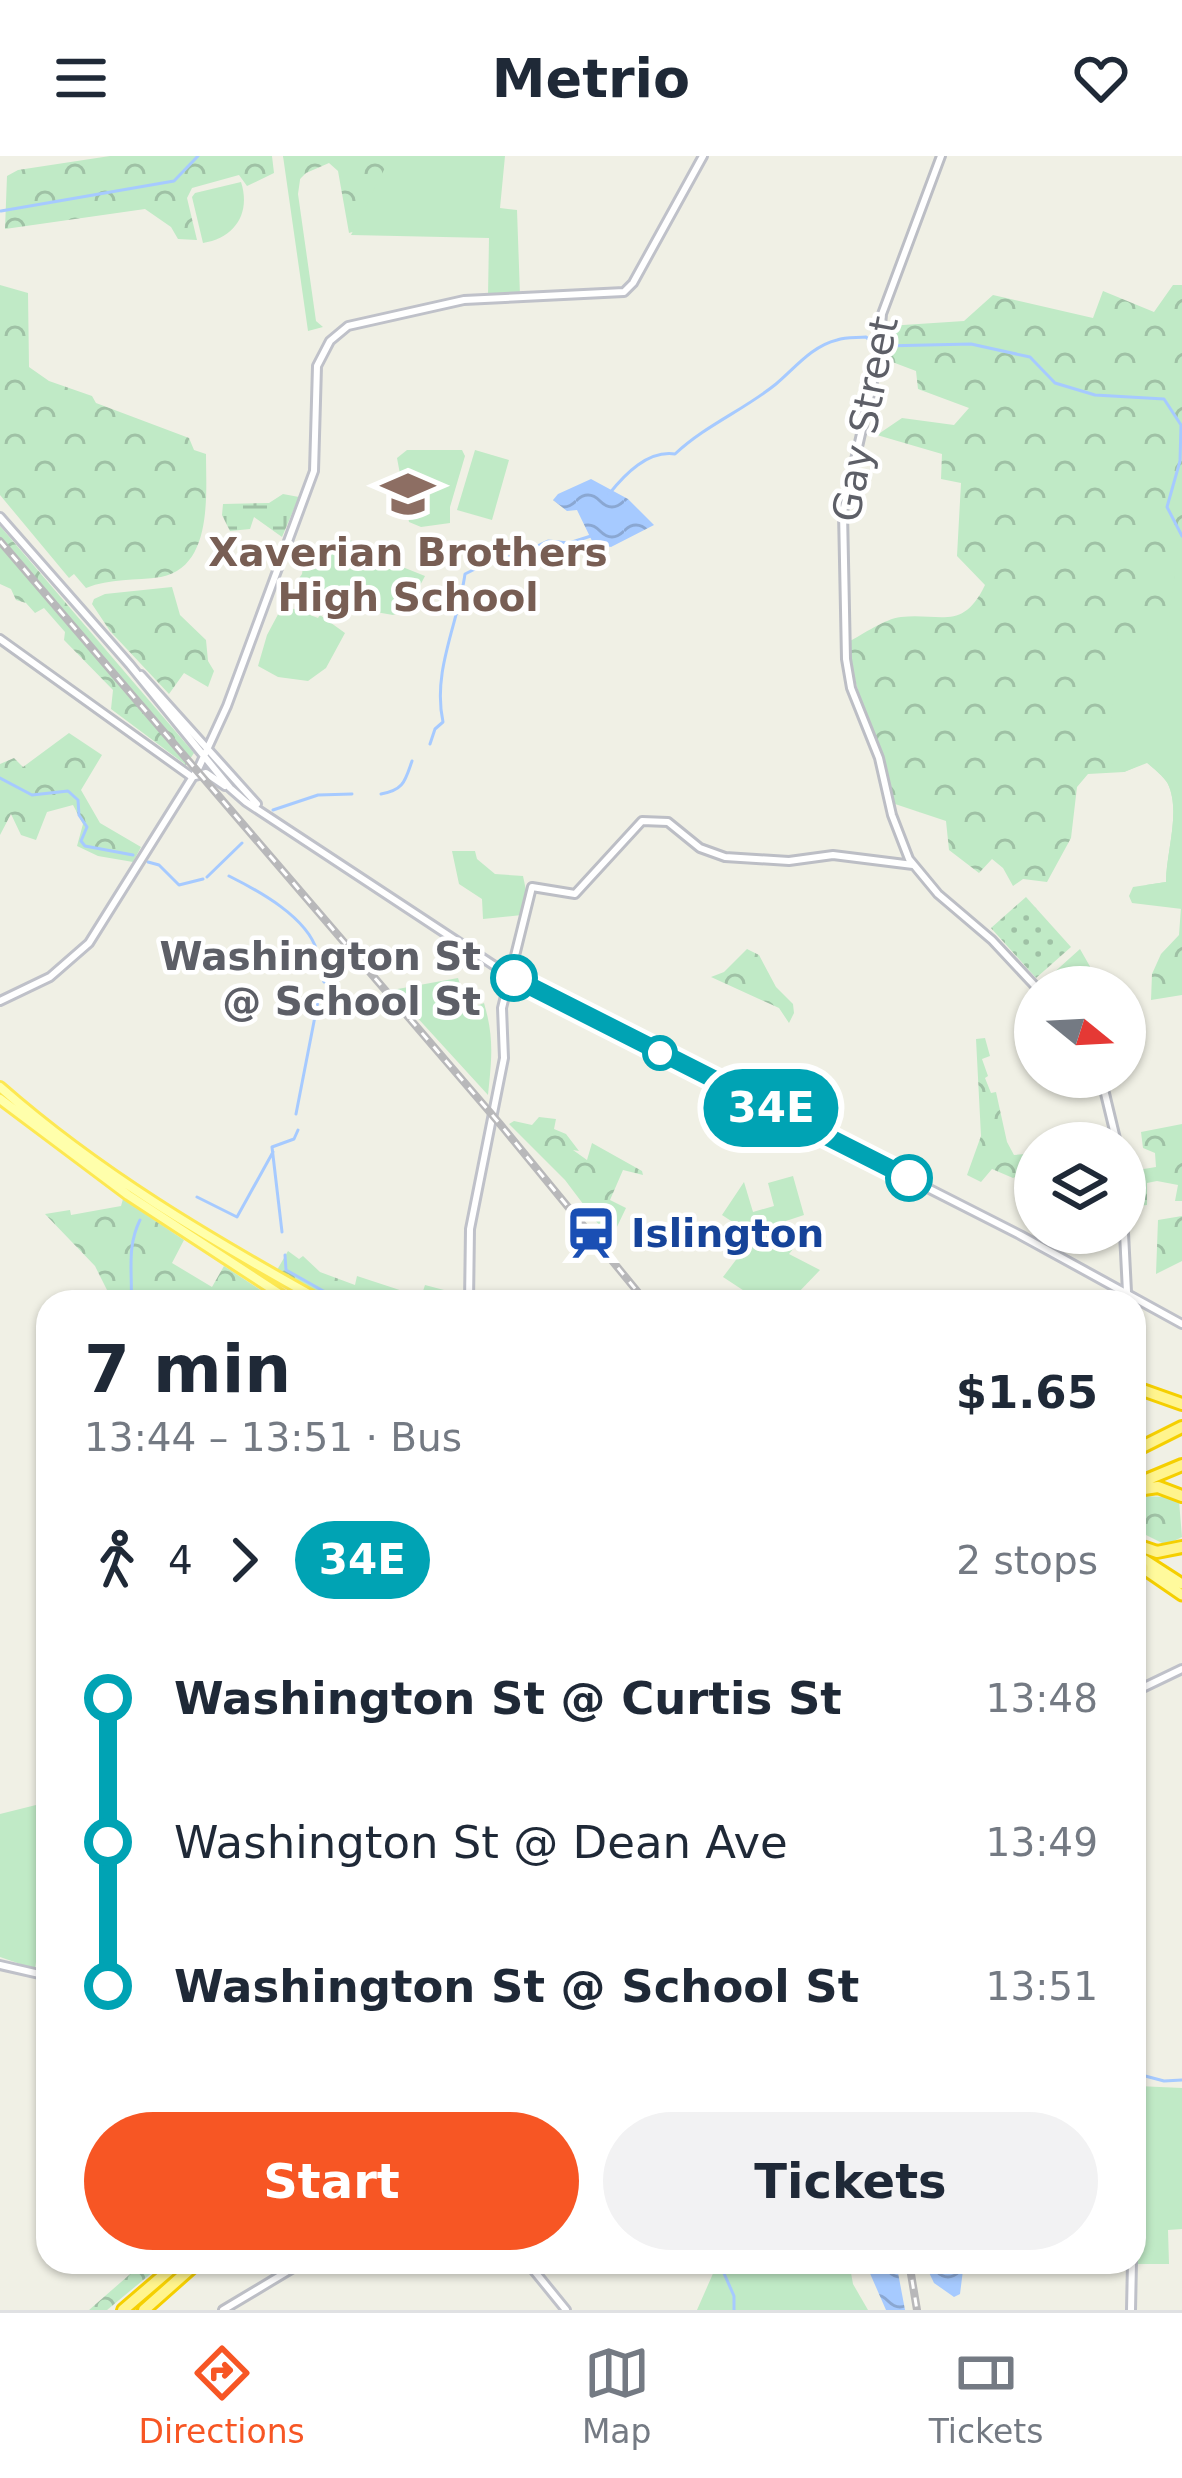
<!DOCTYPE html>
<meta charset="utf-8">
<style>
:root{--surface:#fff;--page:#f2f2f3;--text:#1f2937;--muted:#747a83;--line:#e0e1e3;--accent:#f75624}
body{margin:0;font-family:"DejaVu Sans",sans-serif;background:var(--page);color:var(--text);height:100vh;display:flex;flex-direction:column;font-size:45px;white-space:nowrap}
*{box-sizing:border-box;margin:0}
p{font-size:39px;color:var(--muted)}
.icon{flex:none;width:66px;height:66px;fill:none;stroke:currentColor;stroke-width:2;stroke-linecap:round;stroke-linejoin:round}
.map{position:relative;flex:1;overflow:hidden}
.side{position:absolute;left:36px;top:1134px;width:1110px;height:984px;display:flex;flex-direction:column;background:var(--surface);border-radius:36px;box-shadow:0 3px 9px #0004}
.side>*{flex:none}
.badge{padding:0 24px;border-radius:39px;font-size:42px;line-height:78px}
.needle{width:78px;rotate:108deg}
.fabs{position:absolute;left:1014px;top:810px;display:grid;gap:24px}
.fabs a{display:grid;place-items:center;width:132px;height:132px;border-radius:50%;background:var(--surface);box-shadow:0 3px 9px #0004;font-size:60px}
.map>.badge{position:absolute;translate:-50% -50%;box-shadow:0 0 0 6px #fff}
.legs{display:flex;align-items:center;gap:18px;height:132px;padding:0 48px;font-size:39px}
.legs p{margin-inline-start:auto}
.overview{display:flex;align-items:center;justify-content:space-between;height:204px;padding:0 48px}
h1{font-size:66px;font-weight:800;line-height:90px}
.primary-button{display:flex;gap:24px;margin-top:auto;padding:24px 48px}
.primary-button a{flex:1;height:138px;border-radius:72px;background:var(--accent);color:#fff;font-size:48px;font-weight:800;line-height:138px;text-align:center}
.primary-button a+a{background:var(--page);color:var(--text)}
ul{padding:0 48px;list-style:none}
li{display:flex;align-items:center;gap:42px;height:144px;font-size:45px}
li i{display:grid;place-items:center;width:18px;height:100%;margin:0 15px;background:currentColor}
li i::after{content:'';width:30px;height:30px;margin:-15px;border:9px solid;border-radius:50%;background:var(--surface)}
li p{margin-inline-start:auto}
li:first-child i{background:linear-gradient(#0000 50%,currentColor 0)}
li:last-child i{background:linear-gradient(currentColor 50%,#0000 0)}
header{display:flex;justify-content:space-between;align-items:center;height:156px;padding:0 48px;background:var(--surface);font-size:54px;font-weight:800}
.tabs{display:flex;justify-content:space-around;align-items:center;height:168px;border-top:3px solid var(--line);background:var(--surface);font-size:33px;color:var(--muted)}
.tabs a{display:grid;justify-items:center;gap:6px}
.tabs .active{color:var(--accent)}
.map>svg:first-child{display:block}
.grass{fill:url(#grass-dots)}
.forest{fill:url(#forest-crowns)}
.wetland{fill:url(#wetland-marsh)}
.green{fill:#c0eac6}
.water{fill:url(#water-waves)}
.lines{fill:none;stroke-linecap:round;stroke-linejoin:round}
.stream{stroke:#a6caff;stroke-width:3}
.tertiary-casing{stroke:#bcbec5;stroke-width:12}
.secondary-casing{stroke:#bfc1c9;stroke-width:12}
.primary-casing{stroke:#fde852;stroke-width:14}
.trunk-casing{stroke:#f5cf00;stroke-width:15}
.motorway-casing{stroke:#f5cf00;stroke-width:16}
.tertiary{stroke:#fff;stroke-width:6}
.secondary{stroke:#fff;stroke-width:6}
.primary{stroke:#ffffab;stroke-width:8}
.trunk{stroke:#fffa9c;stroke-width:9}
.motorway{stroke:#fff48d;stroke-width:10}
.rail-casing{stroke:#b8b8ba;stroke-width:8}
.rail{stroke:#fff;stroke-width:3;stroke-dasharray:9;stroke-linecap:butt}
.line-1-casing{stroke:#fff;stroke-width:27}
.line-1{stroke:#00a3b4;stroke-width:18}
.stop-1-dot{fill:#fff;stroke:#00a3b4;stroke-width:6}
.labels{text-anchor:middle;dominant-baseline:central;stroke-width:9;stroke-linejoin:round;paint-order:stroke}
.street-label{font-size:39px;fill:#5d5f67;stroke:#fff}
.education-label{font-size:39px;font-weight:bold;fill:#785e54;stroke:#fff}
.stop-label{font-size:39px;font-weight:bold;fill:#5d5f67;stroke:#fff;text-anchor:end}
.transit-label{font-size:39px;font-weight:bold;fill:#164399;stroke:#fff;text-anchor:start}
</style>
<header><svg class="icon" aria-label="menu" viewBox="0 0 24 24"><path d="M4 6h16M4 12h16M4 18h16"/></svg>Metrio<svg class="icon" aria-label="heart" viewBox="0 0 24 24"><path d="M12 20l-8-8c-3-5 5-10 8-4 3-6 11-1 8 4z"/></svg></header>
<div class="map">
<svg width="1182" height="2154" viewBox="0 0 1182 2154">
<defs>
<pattern id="grass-dots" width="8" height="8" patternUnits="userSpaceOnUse" patternTransform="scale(3)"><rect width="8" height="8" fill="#c0eac6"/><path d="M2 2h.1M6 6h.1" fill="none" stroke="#9fc1a5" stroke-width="1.8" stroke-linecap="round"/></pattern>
<pattern id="forest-crowns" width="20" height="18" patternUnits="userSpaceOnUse" patternTransform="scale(3)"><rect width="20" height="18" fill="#c0eac6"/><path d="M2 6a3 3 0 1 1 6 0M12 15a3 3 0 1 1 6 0" fill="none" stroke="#9fc1a5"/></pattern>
<pattern id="wetland-marsh" width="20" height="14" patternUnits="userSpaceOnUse" patternTransform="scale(3)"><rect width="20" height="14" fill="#c0eac6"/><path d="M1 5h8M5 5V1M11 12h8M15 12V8" fill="none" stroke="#9fc1a5"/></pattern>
<pattern id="water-waves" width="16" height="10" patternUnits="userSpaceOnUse" patternTransform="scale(3)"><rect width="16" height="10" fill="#a6caff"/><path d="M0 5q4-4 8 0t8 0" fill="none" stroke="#8aa7d2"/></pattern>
</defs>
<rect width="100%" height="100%" fill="#f0f0e5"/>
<!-- grass -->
<path class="grass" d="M1026,741L1071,791L1036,822L991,772Z"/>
<!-- forest -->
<path class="forest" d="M110,0H272L274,17L247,30L239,19L192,32L187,42L197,84L178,83L171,71L145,53L5,73L7,20L18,14Z
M283,0H397L356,75L349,77L338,15L329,7L306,17L295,28Z
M0,129L28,137L29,211L49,225L92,240L96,247L189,282L194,294L206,298C206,338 213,411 161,421C135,425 110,422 86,432L74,418L69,422L0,339Z
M1173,129H1182V839L1151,844L1152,818L1161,798L1179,779L1181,751L1146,729L1166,726C1166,696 1181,656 1168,628C1164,621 1153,612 1147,606L1124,616L1088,618L1077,631L1071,682L1047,726L1023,723L1013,730L1003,712L992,703L979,717L949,694L946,665L895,648C883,592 854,544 848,486C864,478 884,463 901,461C942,457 963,475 985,429L957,400L961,327L941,323L942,298L877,279L902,262L954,269L969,252L918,233L916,215L887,204L888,170L964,165L993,139L1093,162L1103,135L1154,156Z
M0,370L194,597L186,609L111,553L113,534L64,484L65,476L44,452L35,457L26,447L16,444L11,433L0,428Z
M172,431L180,459L206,484L208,505L214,515L208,531L184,517L169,538L110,475L92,448L94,443L105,438Z
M69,577L102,599L81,634L100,667L141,691L133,706L98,700L77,690L83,668L73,649L47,656L36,684L21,679L11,658L0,679V608L14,602L23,611Z
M747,793L759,799L776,831L793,848L794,857L789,867L779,852L711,821L724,816Z
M985,882L990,900L982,903L988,920L985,922L991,937L996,936L1007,986L1014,999L1025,998L1028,1015L1013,1022L992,1013L981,1026L967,1019L981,980L976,883Z
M539,961L556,963L554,973L566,978L579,995L573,994L587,1004L592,987L642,1015L643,1019L623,1014L610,1044L626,1052L614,1077H605L565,1024L509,968L514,965L532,969Z
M1182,968V1045H1175L1178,1029L1157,1025L1147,1027V1049L1127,1051L1125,1016L1156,1011L1155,997L1143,992L1141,976Z
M123,1043L184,1084L172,1107L212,1131L224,1110L279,1146H113L95,1110L45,1058L70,1054L71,1059L121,1050Z
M1182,1060V1105L1156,1118L1158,1064Z
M288,1095L299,1103L303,1100L320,1116L355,1129L357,1120L421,1141L425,1129L444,1134L443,1146H334L277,1114Z
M1140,1340L1167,1341L1179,1345L1182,1381L1166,1389L1134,1373V1342Z
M144,2106H165L107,2154H89Z"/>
<!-- wetland -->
<path class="wetland" d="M283,338L299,341L282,381L254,361L250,373L230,375L222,359L223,348L269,347Z"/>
<!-- green -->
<path class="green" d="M283,0H311L301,17L298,38L316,165L323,171L308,175Z
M391,0H505L500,52L517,54L520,139L488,140L489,82L351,79Z
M241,26C251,57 235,82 203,87L192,41L195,37Z
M407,294H462L465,300L450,351V367L421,371L409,366L397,302Z
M475,294L509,304L492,364L457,354Z
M346,383L393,398L390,406L425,420L407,454L393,459L370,455L368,458L295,428L302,418L305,398L321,388Z
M1178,391L1182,392V753L1132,747L1129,740L1133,731L1166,726C1166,697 1181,656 1168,628C1165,621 1153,612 1147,607L1124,616L1108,605L1117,482L1170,496L1167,479Z
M283,449L318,462L320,459L345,477L326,512L308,525L278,521L258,510L267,479Z
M452,695H475L477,703L495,718L523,720L527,739L522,759L483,763L482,743L459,728Z
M1080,793L1092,814V831H1058L1050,820Z
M458,822L463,837L462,856L484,847C494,881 492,901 488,939L392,834Z
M793,1020L804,1059L786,1065L793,1093L789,1098L820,1114L796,1139L808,1146H761L723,1121L754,1080L722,1059L744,1026L753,1056L774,1050L768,1027Z
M36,1649L41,1672L48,1671V1778H40L35,1813L0,1801V1658Z
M1138,1930L1182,1932V2073L1168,2074L1169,2108H1136Z
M713,2106H849L853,2128L868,2154H697L715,2113Z"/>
<!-- water -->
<path class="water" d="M591,323L628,343L654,369L611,391L593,387L577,354L567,355L553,344L558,338Z
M865,2106H896L905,2154H886Z
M924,2106H964L960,2138L954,2141L934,2127Z"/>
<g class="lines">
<!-- stream -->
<path class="stream" d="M1,55L174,25L198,0
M883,190L971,188L1030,201L1055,227L1095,239L1164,243L1181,269L1180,305L1167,351L1182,380
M609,338C625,318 648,294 675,298C706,269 744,254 776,228C795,212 812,190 837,184C846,181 857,182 866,181L874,188
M520,398L548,385L569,387L591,380
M430,588L435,573L443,566C432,515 458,468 465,418L493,404L513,400
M0,622L32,639L68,635L78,644L79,659L87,671L81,685L85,690L133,699
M381,638C404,634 405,625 412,605
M273,654L318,639L352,638
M148,706L159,709L179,729L203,723
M229,720C259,735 307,761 317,795
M207,721L242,687
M321,816L324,826
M296,958L318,845
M197,1041L237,1061L273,996
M282,1076L272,991L294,983L298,974
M285,1099L286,1114L343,1146
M131,1146C133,1119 126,1092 140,1064
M1134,1917L1164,1925L1182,1924
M719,2106L734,2140V2154"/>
<!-- tertiary casing -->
<g class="tertiary-casing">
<path id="tertiary" d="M941,0L882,158L878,204L843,356L846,503L851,532L879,602L892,659L909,703L938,738L992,784L1036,831
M0,483L192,621
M510,820L532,731L575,738L642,665L668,666L700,692L725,701L789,705L833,699L913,709
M1101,921L1117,987
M1124,1077L1127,1136
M223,2154L303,2106"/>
</g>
<!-- secondary casing -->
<g class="secondary-casing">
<path id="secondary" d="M0,361L130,509L230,632L246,646L510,820L1020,1079L1182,1168
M141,519L257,648
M195,620L206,617L225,630
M0,845L50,821L89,787L199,611L227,550L314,315L317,210L330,185L348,170L464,144L624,136L633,127L703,0
M469,1146L470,1073L504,902L502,852L510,820
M1134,1536L1182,1513
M0,1809L48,1820
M1134,1993V2015
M527,2106L566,2154
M1131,2154L1132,2106"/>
</g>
<!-- primary casing -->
<g class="primary-casing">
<path id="primary" d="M0,931C99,1018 208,1082 323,1146
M0,943L128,1039L292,1146"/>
</g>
<!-- trunk casing -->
<g class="trunk-casing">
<path id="trunk" d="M1134,1397L1182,1428
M1134,1406L1182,1439"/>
</g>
<!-- motorway casing -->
<g class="motorway-casing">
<path id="motorway" d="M1134,1231L1182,1248
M1134,1295L1182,1271
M1134,1329L1182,1309
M1137,1334L1158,1331L1182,1340
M1134,1388L1157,1396L1182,1391
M1134,1412H1143
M123,2154L179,2106
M144,2154L198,2106"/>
</g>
<!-- tertiary -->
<use href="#tertiary" class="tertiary"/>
<!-- secondary -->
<use href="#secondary" class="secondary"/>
<!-- primary -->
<use href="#primary" class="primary"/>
<!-- trunk -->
<use href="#trunk" class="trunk"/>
<!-- motorway -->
<use href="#motorway" class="motorway"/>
<!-- rail casing -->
<g class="rail-casing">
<path id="rail" d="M0,385L500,968L646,1146
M909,2106L917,2154"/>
</g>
<!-- rail -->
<use href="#rail" class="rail"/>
</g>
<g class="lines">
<!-- line-1 casing -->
<g class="line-1-casing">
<path id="line-1" d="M514,822L909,1022"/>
</g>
<!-- line-1 -->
<use href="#line-1" class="line-1"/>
</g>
<!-- icons -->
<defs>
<g id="school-bare" transform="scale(4.14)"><path d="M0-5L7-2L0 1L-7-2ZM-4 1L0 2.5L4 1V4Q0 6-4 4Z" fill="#8d6e63" stroke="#fff" stroke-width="2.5" paint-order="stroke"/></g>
<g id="station-bare" transform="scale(4.14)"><path d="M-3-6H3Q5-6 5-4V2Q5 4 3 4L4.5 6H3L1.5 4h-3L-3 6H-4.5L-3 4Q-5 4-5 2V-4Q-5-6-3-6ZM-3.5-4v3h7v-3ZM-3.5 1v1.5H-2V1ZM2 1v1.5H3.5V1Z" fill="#1a4fb4" stroke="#fff" stroke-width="2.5" paint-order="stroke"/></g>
</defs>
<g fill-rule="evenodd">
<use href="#school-bare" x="408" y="338"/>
<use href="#station-bare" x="591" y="1077"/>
</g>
<!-- markers -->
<g class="stop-1-dot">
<circle cx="514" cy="822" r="21"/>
<circle cx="660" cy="897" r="15"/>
<circle cx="909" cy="1022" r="21"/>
</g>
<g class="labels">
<!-- street labels -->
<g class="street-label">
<text transform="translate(865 263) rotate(-79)">Gay Street</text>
</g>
<!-- education labels -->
<g class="education-label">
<text x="408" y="396">Xaverian Brothers<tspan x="408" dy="45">High School</tspan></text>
</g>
<!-- stop labels -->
<g class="stop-label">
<text x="481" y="800">Washington St<tspan x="481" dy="45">@ School St</tspan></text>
</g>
<!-- transit labels -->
<g class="transit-label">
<text x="631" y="1077">Islington</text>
</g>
</g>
</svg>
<div class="fabs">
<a><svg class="needle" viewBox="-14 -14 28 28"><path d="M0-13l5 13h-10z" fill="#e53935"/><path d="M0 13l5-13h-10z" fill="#747a83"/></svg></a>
<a><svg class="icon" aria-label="layers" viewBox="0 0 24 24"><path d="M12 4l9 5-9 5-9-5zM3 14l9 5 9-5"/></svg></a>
</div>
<b class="badge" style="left:771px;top:952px;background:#00a3b4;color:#fff">34E</b>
<section class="side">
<div class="overview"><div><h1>7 min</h1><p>13:44 – 13:51 · Bus</p></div><b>$1.65</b></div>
<div class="legs"><svg class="icon" aria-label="walk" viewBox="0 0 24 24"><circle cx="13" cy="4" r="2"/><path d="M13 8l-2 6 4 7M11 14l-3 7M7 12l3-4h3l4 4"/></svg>4<svg class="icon" aria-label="forward" viewBox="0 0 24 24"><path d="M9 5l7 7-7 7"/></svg><b class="badge" style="background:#00a3b4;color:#fff">34E</b><p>2 stops</p></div>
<ul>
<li><i style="color:#00a3b4"></i><b>Washington St @ Curtis St</b><p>13:48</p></li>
<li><i style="color:#00a3b4"></i><span>Washington St @ Dean Ave</span><p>13:49</p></li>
<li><i style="color:#00a3b4"></i><b>Washington St @ School St</b><p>13:51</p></li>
</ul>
<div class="primary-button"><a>Start</a><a>Tickets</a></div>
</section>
</div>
<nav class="tabs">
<a class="active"><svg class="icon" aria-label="directions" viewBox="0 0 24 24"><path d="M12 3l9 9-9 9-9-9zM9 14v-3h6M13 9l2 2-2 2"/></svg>Directions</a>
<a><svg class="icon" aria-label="map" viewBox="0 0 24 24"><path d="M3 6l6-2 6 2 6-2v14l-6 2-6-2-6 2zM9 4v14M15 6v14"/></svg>Map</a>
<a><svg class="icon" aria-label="tickets" viewBox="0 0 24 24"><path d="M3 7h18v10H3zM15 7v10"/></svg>Tickets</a>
</nav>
